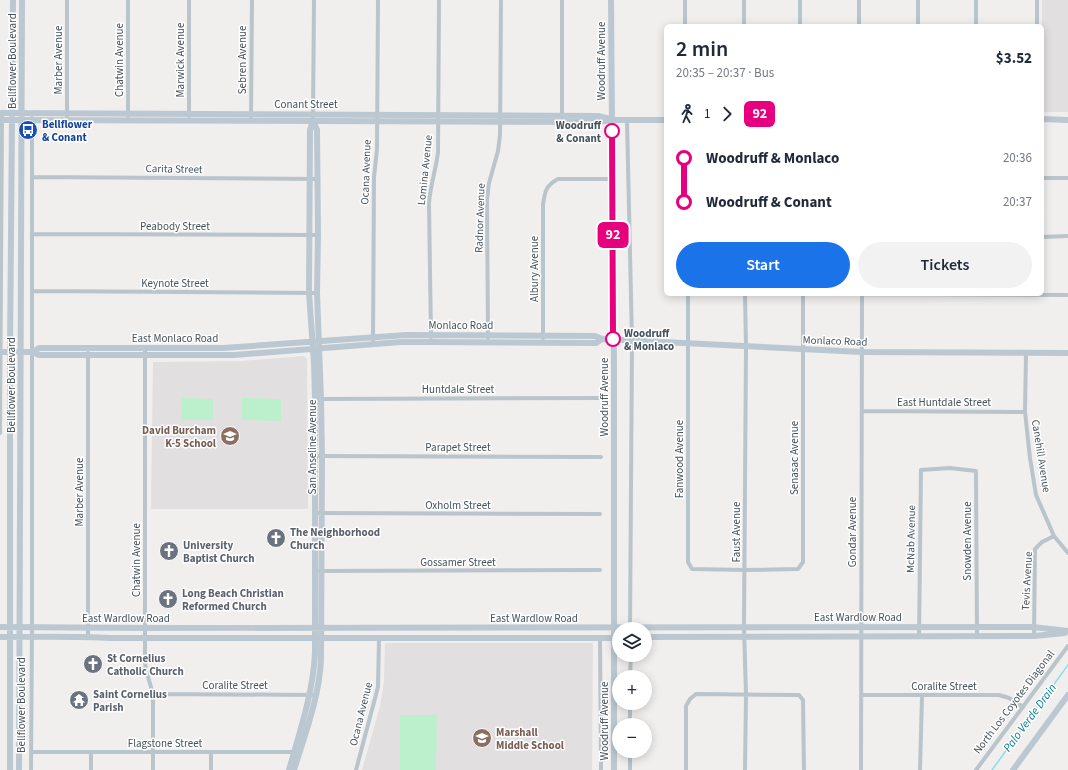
<!DOCTYPE html>
<meta charset="utf-8">
<style>
:root{--surface:#fff;--page:#f2f2f3;--text:#1f2937;--muted:#747a83;--accent:#1a73e8}
body{margin:0;font-family:"Source Sans 3",sans-serif;background:var(--page);color:var(--text);height:100vh;display:flex;flex-direction:column;font-size:15px;white-space:nowrap}
*{box-sizing:border-box;margin:0}
p{font-size:13px;color:var(--muted)}
.icon{flex:none;width:22px;height:22px;fill:none;stroke:currentColor;stroke-width:2;stroke-linecap:round;stroke-linejoin:round}
.map{position:relative;flex:1;overflow:hidden}
.details{position:absolute;left:664px;top:24px;width:380px;height:272px;display:flex;flex-direction:column;background:var(--surface);border-radius:6px;box-shadow:0 2px 10px #0003}
.details>*{flex:none}
.badge{padding:0 8px;border-radius:6px;font-size:14px;line-height:26px}
.buttons{position:absolute;left:612px;top:622px;display:grid;gap:8px}
.buttons a{display:grid;place-items:center;width:40px;height:40px;border-radius:50%;background:var(--surface);box-shadow:0 2px 10px #0003;font-size:20px}
.map>.badge{position:absolute;translate:-50% -50%;box-shadow:0 0 0 2px #fff}
.legs{display:flex;align-items:center;gap:6px;height:44px;padding:0 12px;font-size:13px}
.legs p{margin-inline-start:auto}
.head{display:flex;align-items:center;justify-content:space-between;height:68px;padding:0 12px}
h1{font-size:22px;font-weight:600;line-height:30px}
.cta{display:flex;gap:8px;margin-top:auto;padding:8px 12px}
.cta a{flex:1;height:46px;border-radius:24px;background:var(--accent);color:#fff;font-size:16px;font-weight:600;line-height:46px;text-align:center}
.cta a+a{background:var(--page);color:var(--text)}
ul{padding:0 12px;list-style:none}
li{display:flex;align-items:center;gap:14px;height:44px;font-size:15px}
li i{display:grid;place-items:center;width:6px;height:100%;margin:0 5px;background:currentColor}
li i::after{content:'';width:10px;height:10px;margin:-5px;border:3px solid;border-radius:50%;background:var(--surface)}
li p{margin-inline-start:auto}
li:first-child i{background:linear-gradient(#0000 50%,currentColor 0)}
li:last-child i{background:linear-gradient(currentColor 50%,#0000 0)}
.map>svg:first-child{display:block}
.education{fill:#e2dfe0}
.green{fill:#bcefcc}
.lines{fill:none;stroke-linecap:round;stroke-linejoin:round}
.stream{stroke:#88dfec;stroke-width:1.5}
.street{stroke:#b9c4cb;stroke-width:4}
.secondary{stroke:#bbc8d2;stroke-width:6}
.line-1-casing{stroke:#fff;stroke-width:9}
.line-1{stroke:#e6007e;stroke-width:6}
.stop-1-dot{fill:#fff;stroke:#e6007e;stroke-width:2}
.labels{text-anchor:middle;dominant-baseline:central;stroke-width:3;stroke-linejoin:round;paint-order:stroke}
.street-label{font-size:11px;fill:#46535c;stroke:#fff}
.transit-label{font-size:11px;font-weight:bold;fill:#164399;stroke:#fff;text-anchor:start}
.stop-label{font-size:11px;font-weight:bold;fill:#46535c;stroke:#fff;text-anchor:end}
.education-label{font-size:11px;font-weight:bold;fill:#785e54;stroke:#fff;text-anchor:end}
.worship-label{font-size:11px;font-weight:bold;fill:#5b616d;stroke:#fff;text-anchor:start}
.water-label{font-size:12px;font-style:italic;fill:#0c8093;stroke:#fff}
</style>
<div class="map">
<svg width="1068" height="770" viewBox="0 0 1068 770">
<rect width="100%" height="100%" fill="#f1eeee"/>
<!-- education -->
<path class="education" d="M1042,0H1068V112H1042Z
M304,356L307,359L308,509H151L153,362L242,361Z
M385,643H593L592,770H362L380,706L384,681Z"/>
<!-- green -->
<path class="green" d="M182,398L213,399V420H181Z
M242,398L281,399V421L242,420Z
M400,715H437L436,770H400Z"/>
<g class="lines">
<!-- stream -->
<path class="stream" d="M992,770L1068,665"/>
<!-- street -->
<path class="street" d="M128,0V116
M562,0V118
M744,0V26
M800,0V26
M1037,0V26
M685,26V0
M859,26V0
M918,26V0
M976,26V0
M67,116V0
M189,116V0
M251,117L252,0
M313,117L314,0
M627,120L632,341L630,629
M32,177L317,179
M1042,178H1068
M32,234L318,235
M1042,237L1068,236
M32,291L317,293
M688,294V562L692,569L745,570L798,569L803,562V294
M745,294L746,347L744,627L746,695L745,770
M862,294L1068,295
M431,337L429,204C430,186 436,170 438,152L439,0
M488,338L487,200L489,183L498,151L500,135L501,0
M543,338V205C545,192 545,186 558,179H613
M373,340L374,177L377,149L378,0
M145,348V662L146,670L153,694V770
M88,353V637
M1026,353L1025,412L1030,458L1036,495L1054,536L1068,553
M319,399L601,398
M862,411L1025,412
M0,433L2,113
M315,456L601,457
M315,513L600,514
M319,571L600,570
M1034,636L1035,549L1042,542L1054,536
M919,637L921,470L950,468L976,471L977,636
M600,638L601,770
M630,677L631,655
M153,694L316,695
M862,695H999L1009,698L1023,707
M630,725V703
M31,752H296
M91,752V770
M31,770L32,627V118
M211,770V752
M356,770L378,687L379,639
M630,770V751
M686,770V706L690,699L696,694L799,695L803,700L804,770
M861,770L862,294
M920,770L922,696
M976,770L1068,646"/>
<!-- secondary -->
<path class="secondary" d="M611,0L614,370V770
M0,113L598,116L610,119
M1042,119L1068,120
M0,120L598,122L612,120H666
M0,352H33L39,355H234L401,342H431L596,343L602,339
M33,352L39,348H223L406,335L595,336L602,339L862,352L1068,353
M0,627L145,628L1033,627L1068,631
M0,637C37,637 74,636 111,638H619
M645,637L1034,636L1065,633
M10,770V352L13,0
M19,770L22,0
M289,770C300,731 313,693 315,653V399L314,363L309,293L310,130L313,121
M294,770C305,734 319,698 321,660L322,456L321,399L317,293L318,235L317,130L313,121
M1013,770L1068,695"/>
</g>
<g class="lines">
<!-- line-1 casing -->
<g class="line-1-casing">
<path id="line-1" d="M612,131L613,339"/>
</g>
<!-- line-1 -->
<use href="#line-1" class="line-1"/>
</g>
<!-- icons -->
<defs>
<g id="bus-disc" transform="scale(1)"><circle r="9.5" fill="#1a4fb4" stroke="#fff"/><path d="M-5-6H5V4H4V6H2V4H-2V6H-4V4H-5ZM-3.5-4V0h7V-4ZM-3.5 1.2v1.5H-2V1.2ZM2 1.2v1.5H3.5V1.2Z" fill="#fff"/></g>
<g id="school-disc" transform="scale(1)"><circle r="9.5" fill="#8d6e63" stroke="#fff"/><path d="M0-5L7-2L0 1L-7-2ZM-4 1L0 2.5L4 1V4Q0 6-4 4Z" fill="#fff"/></g>
<g id="church-disc" transform="scale(1)"><circle r="9.5" fill="#6b7280" stroke="#fff"/><path d="M-1.2-6h2.4v3.5h3.3v2.4h-3.3V6h-2.4V-.1h-3.3v-2.4h3.3Z" fill="#fff"/></g>
<g id="temple-disc" transform="scale(1)"><circle r="9.5" fill="#6b7280" stroke="#fff"/><path d="M0-6L5-2H3V0L6.5 2.5H4V6H1.5V3h-3V6H-4V2.5H-6.5L-3 0V-2H-5Z" fill="#fff"/></g>
</defs>
<g fill-rule="evenodd">
<use href="#bus-disc" x="28" y="130"/>
<use href="#school-disc" x="230" y="436"/>
<use href="#church-disc" x="276" y="538"/>
<use href="#church-disc" x="169" y="551"/>
<use href="#church-disc" x="168" y="599"/>
<use href="#church-disc" x="93" y="664"/>
<use href="#temple-disc" x="79" y="700"/>
<use href="#school-disc" x="482" y="738"/>
</g>
<!-- markers -->
<g class="stop-1-dot">
<circle cx="612" cy="131" r="7"/>
<circle cx="613" cy="339" r="7"/>
</g>
<g class="labels">
<!-- street labels -->
<g class="street-label">
<text transform="translate(58 60) rotate(-90)">Marber Avenue</text>
<text transform="translate(119 60) rotate(-90)">Chatwin Avenue</text>
<text transform="translate(180 60) rotate(-90)">Marwick Avenue</text>
<text transform="translate(242 60) rotate(-90)">Sebren Avenue</text>
<text transform="translate(12 61) rotate(-90)">Bellflower Boulevard</text>
<text transform="translate(601 61) rotate(-90)">Woodruff Avenue</text>
<text x="306" y="104">Conant Street</text>
<text transform="translate(174 169) rotate(1)">Carita Street</text>
<text transform="translate(425 170) rotate(-84)">Lomina Avenue</text>
<text transform="translate(366 172) rotate(-88)">Ocana Avenue</text>
<text transform="translate(480 218) rotate(-88)">Radnor Avenue</text>
<text x="175" y="226">Peabody Street</text>
<text transform="translate(534 269) rotate(-90)">Albury Avenue</text>
<text x="175" y="283">Keynote Street</text>
<text x="461" y="325">Monlaco Road</text>
<text x="175" y="338">East Monlaco Road</text>
<text transform="translate(835 341) rotate(2)">Monlaco Road</text>
<text transform="translate(11 385) rotate(-90)">Bellflower Boulevard</text>
<text x="458" y="389">Huntdale Street</text>
<text transform="translate(604 397) rotate(-90)">Woodruff Avenue</text>
<text x="944" y="402">East Huntdale Street</text>
<text transform="translate(312 447) rotate(-90)">San Anseline Avenue</text>
<text x="458" y="447">Parapet Street</text>
<text transform="translate(1041 456) rotate(81)">Canehill Avenue</text>
<text transform="translate(794 458) rotate(-90)">Senasac Avenue</text>
<text transform="translate(679 459) rotate(-90)">Fanwood Avenue</text>
<text transform="translate(79 492) rotate(-90)">Marber Avenue</text>
<text x="458" y="505">Oxholm Street</text>
<text transform="translate(736 532) rotate(-90)">Faust Avenue</text>
<text transform="translate(852 532) rotate(-90)">Gondar Avenue</text>
<text transform="translate(911 539) rotate(-89)">McNab Avenue</text>
<text transform="translate(967 541) rotate(-90)">Snowden Avenue</text>
<text transform="translate(136 560) rotate(-90)">Chatwin Avenue</text>
<text x="458" y="562">Gossamer Street</text>
<text transform="translate(1027 581) rotate(-87)">Tevis Avenue</text>
<text x="858" y="617">East Wardlow Road</text>
<text x="126" y="618">East Wardlow Road</text>
<text x="534" y="618">East Wardlow Road</text>
<text x="235" y="685">Coralite Street</text>
<text x="944" y="686">Coralite Street</text>
<text transform="translate(1014 702) rotate(-53)">North Los Coyotes Diagonal</text>
<text transform="translate(21 705) rotate(-90)">Bellflower Boulevard</text>
<text transform="translate(361 714) rotate(-76)">Ocana Avenue</text>
<text transform="translate(604 721) rotate(-90)">Woodruff Avenue</text>
<text x="165" y="743">Flagstone Street</text>
</g>
<!-- transit labels -->
<g class="transit-label">
<text x="42" y="124">Bellflower<tspan x="42" dy="13">&amp; Conant</tspan></text>
</g>
<!-- stop labels -->
<g class="stop-label">
<text x="601" y="125">Woodruff<tspan x="601" dy="13">&amp; Conant</tspan></text>
<text x="624" y="333" text-anchor="start">Woodruff<tspan x="624" dy="13">&amp; Monlaco</tspan></text>
</g>
<!-- education labels -->
<g class="education-label">
<text x="216" y="430">David Burcham<tspan x="216" dy="13">K-5 School</tspan></text>
<text x="496" y="732" text-anchor="start">Marshall<tspan x="496" dy="13">Middle School</tspan></text>
</g>
<!-- worship labels -->
<g class="worship-label">
<text x="290" y="532">The Neighborhood<tspan x="290" dy="13">Church</tspan></text>
<text x="183" y="545">University<tspan x="183" dy="13">Baptist Church</tspan></text>
<text x="182" y="593">Long Beach Christian<tspan x="182" dy="13">Reformed Church</tspan></text>
<text x="107" y="658">St Cornelius<tspan x="107" dy="13">Catholic Church</tspan></text>
<text x="93" y="694">Saint Cornelius<tspan x="93" dy="13">Parish</tspan></text>
</g>
<!-- water labels -->
<g class="water-label">
<text transform="translate(1030 718) rotate(-54)">Palo Verde Drain</text>
</g>
</g>
</svg>
<div class="buttons">
<a><svg class="icon" aria-label="layers" viewBox="0 0 24 24"><path d="M12 4l9 5-9 5-9-5zM3 14l9 5 9-5"/></svg></a>
<a>+</a>
<a>−</a>
</div>
<b class="badge" style="left:613px;top:235px;background:#e6007e;color:#fff">92</b>
<section class="details">
<div class="head"><div><h1>2 min</h1><p>20:35 – 20:37 · Bus</p></div><b>$3.52</b></div>
<div class="legs"><svg class="icon" aria-label="walk" viewBox="0 0 24 24"><circle cx="13" cy="4" r="2"/><path d="M13 8l-2 6 4 7M11 14l-3 7M7 12l3-4h3l4 4"/></svg>1<svg class="icon" aria-label="forward" viewBox="0 0 24 24"><path d="M9 5l7 7-7 7"/></svg><b class="badge" style="background:#e6007e;color:#fff">92</b></div>
<ul>
<li><i style="color:#e6007e"></i><b>Woodruff &amp; Monlaco</b><p>20:36</p></li>
<li><i style="color:#e6007e"></i><b>Woodruff &amp; Conant</b><p>20:37</p></li>
</ul>
<div class="cta"><a>Start</a><a>Tickets</a></div>
</section>
</div>
